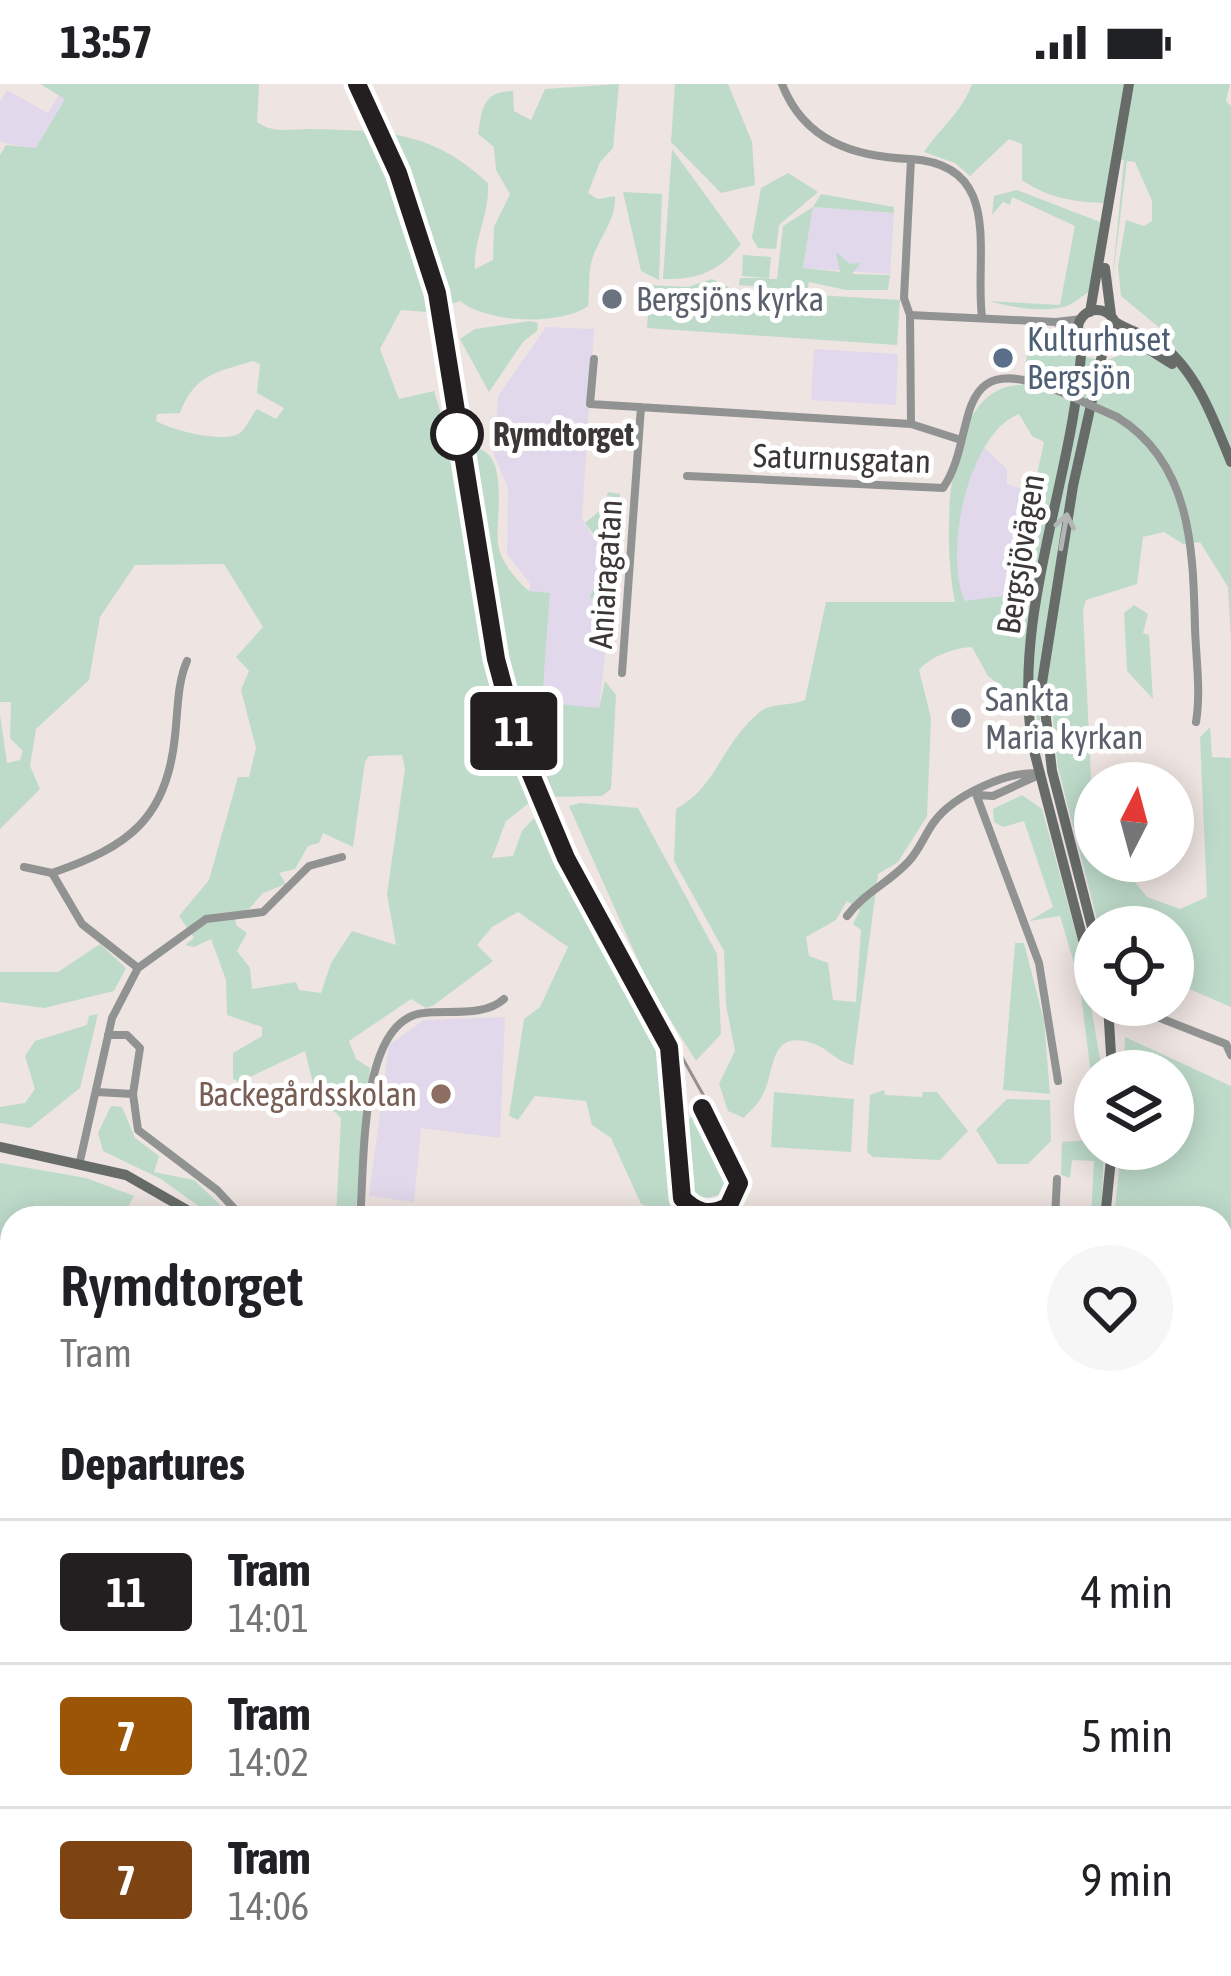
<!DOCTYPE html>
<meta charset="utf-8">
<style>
:root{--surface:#fff;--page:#f6f6f6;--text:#202124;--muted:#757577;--line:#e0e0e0}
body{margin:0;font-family:"Asap Condensed",sans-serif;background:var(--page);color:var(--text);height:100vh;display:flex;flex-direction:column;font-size:45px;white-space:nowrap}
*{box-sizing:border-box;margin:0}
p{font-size:39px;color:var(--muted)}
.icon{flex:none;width:66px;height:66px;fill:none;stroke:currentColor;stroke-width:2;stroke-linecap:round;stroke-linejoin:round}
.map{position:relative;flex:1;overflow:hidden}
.drawer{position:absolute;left:0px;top:1122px;width:1233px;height:771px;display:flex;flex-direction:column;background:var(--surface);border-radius:36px 36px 0 0;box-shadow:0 6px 30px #0003}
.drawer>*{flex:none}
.badge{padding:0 24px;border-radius:9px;font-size:42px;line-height:78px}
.needle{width:78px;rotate:6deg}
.buttons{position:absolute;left:1074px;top:678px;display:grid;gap:24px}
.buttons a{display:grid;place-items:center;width:120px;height:120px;border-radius:50%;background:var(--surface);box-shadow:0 6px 30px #0003;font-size:60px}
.map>.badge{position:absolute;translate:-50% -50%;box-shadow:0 0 0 6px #fff}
h2{padding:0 60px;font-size:45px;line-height:108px}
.round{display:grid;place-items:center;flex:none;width:126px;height:126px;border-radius:63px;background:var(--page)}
.overview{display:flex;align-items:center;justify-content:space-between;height:204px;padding:0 60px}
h1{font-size:57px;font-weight:600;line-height:90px}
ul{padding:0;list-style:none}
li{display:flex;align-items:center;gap:36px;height:144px;padding:0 60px;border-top:3px solid var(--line)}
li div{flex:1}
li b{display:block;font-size:45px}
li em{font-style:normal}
li .badge{min-width:132px;font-weight:700;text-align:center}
.status{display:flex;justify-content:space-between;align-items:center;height:84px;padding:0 60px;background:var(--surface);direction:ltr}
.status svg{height:33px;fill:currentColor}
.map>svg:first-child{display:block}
.commercial{fill:#e2d8ed}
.education{fill:#e2d8ec}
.green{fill:#bedbca;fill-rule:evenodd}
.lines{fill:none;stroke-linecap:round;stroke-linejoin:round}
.stream{stroke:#7ea0bf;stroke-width:3}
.street{stroke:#909391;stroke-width:8}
.secondary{stroke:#676c69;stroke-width:10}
.tram{stroke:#968f8d;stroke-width:3}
.street-bridge{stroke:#909391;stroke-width:8}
.oneway{stroke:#b3b6b4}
.line-casing{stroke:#fff;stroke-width:27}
.line{stroke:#231f20;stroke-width:18}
.worship-dot{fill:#6b7280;stroke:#fff;stroke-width:4.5}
.service-dot{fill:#5c6f8a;stroke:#fff;stroke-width:4.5}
.stop-dot{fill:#fff;stroke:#231f20;stroke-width:6}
.education-dot{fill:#8d6e63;stroke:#fff;stroke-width:4.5}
.labels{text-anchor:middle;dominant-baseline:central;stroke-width:10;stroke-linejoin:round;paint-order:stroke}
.worship-label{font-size:33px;fill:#5b616d;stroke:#fff;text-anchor:start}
.service-label{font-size:33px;fill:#4e5e75;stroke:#fff;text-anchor:start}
.stop-label{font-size:33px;font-weight:bold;fill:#3c3837;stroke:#fff;text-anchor:start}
.street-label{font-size:33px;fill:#3c3837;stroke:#fff}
.education-label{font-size:33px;fill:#785e54;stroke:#fff;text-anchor:end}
</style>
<div class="status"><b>13:57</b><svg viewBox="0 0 49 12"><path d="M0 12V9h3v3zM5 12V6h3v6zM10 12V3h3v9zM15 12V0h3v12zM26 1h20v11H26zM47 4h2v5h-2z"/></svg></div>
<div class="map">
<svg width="1231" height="1892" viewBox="0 0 1231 1892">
<rect width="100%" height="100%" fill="#eee4e1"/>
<!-- commercial -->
<path class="commercial" d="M814,265L898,270L896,321L811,316Z"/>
<!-- education -->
<path class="education" d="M7,6L48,29L59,11L65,15L36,65L0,58V18Z
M813,123L894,129L890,190L803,184Z
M546,243L594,245L582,435L602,467L604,488L589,513L611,517L599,624L542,618L550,510L529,507L530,500L507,470L508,404L494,371L498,312Z
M985,364L1007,385V400L1033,408L1011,512L973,519L964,517L956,499L953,461L974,376Z
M505,933L500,1054L421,1044L414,1118L369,1112L389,961L424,936Z"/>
<!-- green -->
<path class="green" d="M40,0H259L257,38C274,50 290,45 311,45C385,47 431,46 488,99C490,130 473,156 475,185L493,176L494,143L510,110L496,86L494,63L478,50C482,25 483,7 513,7L514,27L531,36L545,5L619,0L613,64L600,78L588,109L598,115L615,112C616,140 597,154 591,180C588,193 590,209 588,222C560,242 487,239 460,217L427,228L401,226L380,265L399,315L434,307L451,363L492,605L529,719L506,737L492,774L513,772L522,747L534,734L652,953L670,1019L677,1114L668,1126L678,1134H656L652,1124L641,1120L611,1054L592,1041L586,1017L535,1012L518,1036L509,1032L524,935L540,923L568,863L518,828L492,843L477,861L493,877L434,921L426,924L411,915L349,957L356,975L370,984L355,1134H336L341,1034L316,1010L305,967L239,998L233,995V969L262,952V943L227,931L226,896L211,855L194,863L185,861L194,854L179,832L209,796L238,693H249L256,664L241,606L249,587L236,573L263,543L224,480L135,481L100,533L89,596L36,645L30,682L40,705L0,745V631L7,679L20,676L23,667L10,654L11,618H0V71L6,61L36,64L65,15ZM253,277L260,280L257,309L284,324L276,335L257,325C251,332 247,343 240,349C225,360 171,346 156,337L157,330L180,329C194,291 216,288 253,277ZM402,671L405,685L387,810L396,861L352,847L331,879L321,909L299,906L296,898L252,905L250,884L237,867L247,849L237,842L233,829L249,825L263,809L286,800L279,789L295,785L308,762L319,759L323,749L353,763L365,678L369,672Z
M675,0H728L752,58L755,101L721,109L671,58Z
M972,0H1230L1226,17L1231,22V556L1228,503L1200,458L1183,460L1164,448L1143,453L1137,500L1086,516L1083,526L1095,777H1118L1147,813L1180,825L1207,813L1200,653L1210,643L1212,673L1231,674V923L1173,898V843H1099L1058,684L1050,607L1039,608L1042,678L1034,607L1011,610L988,592L972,563C954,564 931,572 919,586L931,634L927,732L898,778L878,790L853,981C835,977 828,964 812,959C767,945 776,989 762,1012C758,1020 750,1027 744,1034L728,1027L719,1000L735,967L726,921L724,867L674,777L676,725C718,702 721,659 761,627C772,619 791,622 805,616L826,518H955C943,462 941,300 1022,301L1030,255L1065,254L1072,270L1105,277L1136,265L1120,253L1122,247L1163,266L1173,255L1121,212L1118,182L1126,136L1144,142L1152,137V117L1135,78L1127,77L1111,209L1124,76L1115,75L1107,119C1074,118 1050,115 1022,96V60L1009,55L970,92L955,79L924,68C941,43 962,28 972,0ZM1019,330L1032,352L1044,358L1011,511L965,517C943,471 968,349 1019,330ZM847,817L860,826L853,840L861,846L856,918L833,916L828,879L809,872L806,853L836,836Z
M672,65L741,160C721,185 701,196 663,195Z
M788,89L818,108L779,141L776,165L758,164L752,154L761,104Z
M1017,106L1100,138L1093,206C1083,210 1078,217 1069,221C1048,230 1010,223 989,217L1060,221L1075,142L1012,113L1010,121L1003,118L992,131L994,112Z
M623,108L662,110L659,196L641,187Z
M821,110L894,123V129L813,123L803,184L840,188L836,168L850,180L861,179L852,190L890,191L888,206H846L809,198L807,207L739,201L740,194H768L742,192L743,171L771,173L769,195H777L783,142L813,123Z
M712,195L734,206L900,216L897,261L647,244L650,201L688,203Z
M530,237L538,239L537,247L523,258L489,308L460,255L475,245Z
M477,364C510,372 495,435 498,460C501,478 515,495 529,507L550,509L542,618L599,624L605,597L616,611L611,705L602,712L545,713C507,613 491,511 471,406L469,382Z
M608,408L620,410L611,517L589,514C605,483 608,467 585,439L604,423Z
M1134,521L1148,530L1143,549L1149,551L1153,615L1127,587L1124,529Z
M1022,711L1042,725L1083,875L1102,987H1095V1021L1079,896L1060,832L1029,837L1053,823L1024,737L1003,743L994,738L993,725Z
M580,719L638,724L717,870L721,950L696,977L650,903L569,722Z
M1015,859H1024L1044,937L1050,1010L1003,1006Z
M100,860L126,884L114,907L44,924L0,918V888H58Z
M98,930L80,1004L30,1044L0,1039V1023L25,1019L35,1005L25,972L35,957L87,941L89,932Z
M1125,953L1231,1002V1892H970L934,1881H1221V1134H1114L1121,1065H1173V987H1124Z
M884,1006L885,1011L922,1013L923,1008H937L968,1047L940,1076L873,1073L867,1068L870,1011Z
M774,1008L854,1015L851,1068L771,1063Z
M1007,1015L1050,1016L1051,1057L1028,1080H998L976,1046Z
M111,1022L122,1023L135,1054L159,1072L154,1088L194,1096L234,1134H215L161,1095L103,1067L98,1049Z
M695,1031L730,1093L728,1106C713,1115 701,1116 685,1108L682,1039Z
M1089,1056L1091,1066L1104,1068L1101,1134H1091L1094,1077L1072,1076L1070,1094L1061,1091L1062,1058Z
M0,1079L86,1094L134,1112L122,1134H12V1293L0,1289Z
M1,1401L12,1404V1881H662L665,1892H0Z"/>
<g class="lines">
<!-- stream -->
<path class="stream" d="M572,1881L586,1892"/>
<!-- street -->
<path class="street" d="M782,0C804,57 854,73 911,75
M910,231L1056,238L1082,235
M1057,239L1079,247
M594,275L590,320L911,340L958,355
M1117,333C1192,379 1193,466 1195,544C1196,575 1201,608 1196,638
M911,340L910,231L904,214L911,75C1005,81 974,171 982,233
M687,392L943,404C980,350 946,260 1061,308
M622,589L641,323
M976,710L1039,879L1058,997
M978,711L993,712L1041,690
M24,783L52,789L82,840L138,884
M52,789C128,763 167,735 175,652C178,626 177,600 187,577
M847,832C865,808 889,799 909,777C920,765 925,750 934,738C953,712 1009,685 1041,690
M1107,931L1142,927L1226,960L1231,971
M108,951H127L140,964L133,1010L138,1046L217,1106L243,1134
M96,1008L133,1010
M80,1077L112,934L138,884L206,835L263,828L309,782L342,773
M360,1134C365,1082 358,935 424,929C450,926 484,933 504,915
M1055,1134L1057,1095
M840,1892L841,1881"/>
<!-- secondary -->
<path class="secondary" d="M1105,184L1111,231
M1078 245a19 19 0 1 1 38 0a19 19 0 1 1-38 0Z
M1090,228L1129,0
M1114,237C1130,248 1149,251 1164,263C1198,290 1215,339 1231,378
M1082,255C1076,390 1012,522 1032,659L1095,902
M1113,255L1145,263L1172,280
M1095,855L1052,687L1042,599L1073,402L1104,262
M1108,921L1112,987
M0,1063L126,1091L201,1134
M1105,1134L1112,1065
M1221,1447L1231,1397
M1173,1892V1881"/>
<!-- tram -->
<path class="tram" d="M443,268L507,621L550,742L669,963L682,1115L704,1131L724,1128L741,1114L743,1082L682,973C672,960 661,947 650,933"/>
<!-- street-bridge -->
<path class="street-bridge" d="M1061,308L1117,333"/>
</g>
<!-- one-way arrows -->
<defs><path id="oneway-shaft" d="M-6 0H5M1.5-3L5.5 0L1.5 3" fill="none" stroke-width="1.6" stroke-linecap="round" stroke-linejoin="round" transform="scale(3)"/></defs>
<use class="oneway" href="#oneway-shaft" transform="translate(1064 447) rotate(-80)"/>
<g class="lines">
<!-- line casing -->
<g class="line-casing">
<path id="line" d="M357,0L398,89L437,209L496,575L520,664L566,774L669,963L682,1114C696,1129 709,1132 728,1123L739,1099L702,1024"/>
</g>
<!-- line -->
<use href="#line" class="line"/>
</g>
<!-- markers -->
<g class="worship-dot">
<circle cx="612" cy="215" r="12"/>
<circle cx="961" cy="634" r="12"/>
</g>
<circle class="service-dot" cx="1003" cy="274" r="12"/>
<circle class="stop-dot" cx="457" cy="350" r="24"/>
<circle class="education-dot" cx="441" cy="1010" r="12"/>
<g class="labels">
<!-- worship labels -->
<g class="worship-label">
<text x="636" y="215">Bergsjöns kyrka</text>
<text x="985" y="615">Sankta<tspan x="985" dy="38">Maria kyrkan</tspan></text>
</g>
<!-- service labels -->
<g class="service-label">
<text x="1027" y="255">Kulturhuset<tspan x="1027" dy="38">Bergsjön</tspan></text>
</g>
<!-- stop labels -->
<g class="stop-label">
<text x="493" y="350">Rymdtorget</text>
</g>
<!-- street labels -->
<g class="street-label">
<text transform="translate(842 374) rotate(2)">Saturnusgatan</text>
<text transform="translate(1020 470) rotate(-81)">Bergsjövägen</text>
<text transform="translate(605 490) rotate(-86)">Aniaragatan</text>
</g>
<!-- education labels -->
<g class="education-label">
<text x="417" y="1010">Backegårdsskolan</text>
</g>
</g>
</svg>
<div class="buttons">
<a><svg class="needle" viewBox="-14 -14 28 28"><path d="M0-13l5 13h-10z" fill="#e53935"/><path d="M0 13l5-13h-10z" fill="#757577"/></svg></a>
<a><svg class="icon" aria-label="locate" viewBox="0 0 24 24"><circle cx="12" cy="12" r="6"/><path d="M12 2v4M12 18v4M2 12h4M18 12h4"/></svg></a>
<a><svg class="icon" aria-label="layers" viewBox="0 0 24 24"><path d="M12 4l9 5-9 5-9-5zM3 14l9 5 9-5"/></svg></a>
</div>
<b class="badge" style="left:514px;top:647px;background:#231f20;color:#fff">11</b>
<section class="drawer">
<div class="overview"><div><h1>Rymdtorget</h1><p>Tram</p></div><a class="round"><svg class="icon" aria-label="heart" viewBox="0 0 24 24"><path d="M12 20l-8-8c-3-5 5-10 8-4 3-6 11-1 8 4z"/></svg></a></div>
<h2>Departures</h2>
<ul>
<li><span class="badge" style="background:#231f20;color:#fff">11</span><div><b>Tram</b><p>14:01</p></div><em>4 min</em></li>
<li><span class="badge" style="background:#9c5506;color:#fff">7</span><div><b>Tram</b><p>14:02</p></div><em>5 min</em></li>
<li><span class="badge" style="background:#7d4313;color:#fff">7</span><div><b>Tram</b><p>14:06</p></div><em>9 min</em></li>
</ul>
</section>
</div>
